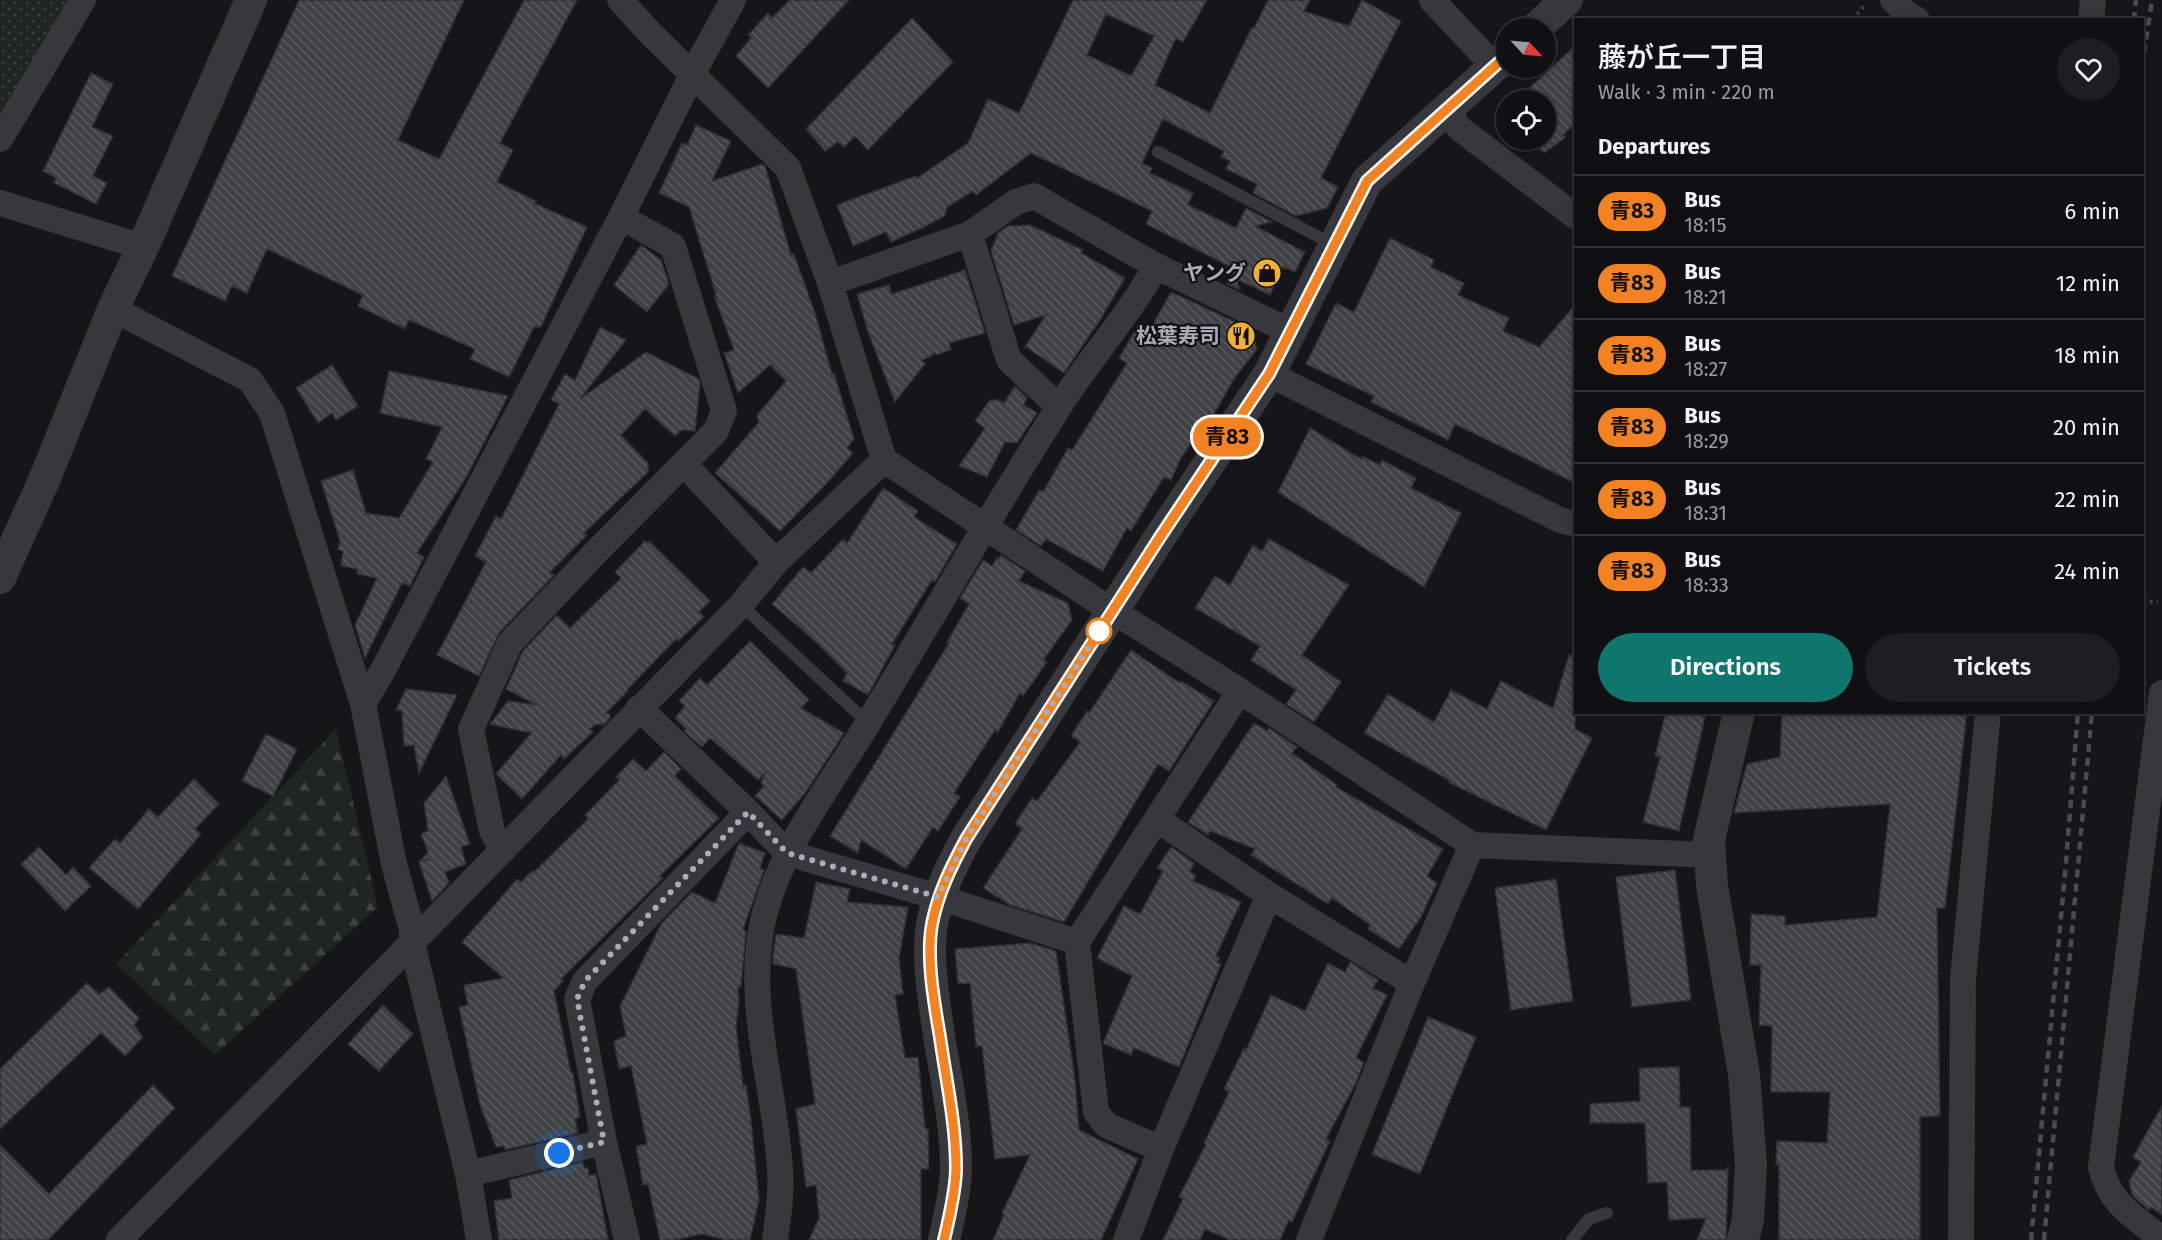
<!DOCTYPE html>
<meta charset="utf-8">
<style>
:root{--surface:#101012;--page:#1e1e20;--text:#f1f3f6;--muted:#9c9d9f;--line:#303032;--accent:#0f766e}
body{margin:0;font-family:"Fira Sans","Noto Sans JP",sans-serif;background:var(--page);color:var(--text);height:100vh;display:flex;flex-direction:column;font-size:22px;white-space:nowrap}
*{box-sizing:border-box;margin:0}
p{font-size:20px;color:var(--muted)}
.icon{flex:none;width:33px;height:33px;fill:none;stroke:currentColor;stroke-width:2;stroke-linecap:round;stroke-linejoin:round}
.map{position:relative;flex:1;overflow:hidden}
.side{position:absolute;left:1574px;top:18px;width:570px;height:696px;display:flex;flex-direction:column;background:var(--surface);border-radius:0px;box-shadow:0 3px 9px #0003,0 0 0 2px var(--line)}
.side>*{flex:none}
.badge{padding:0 12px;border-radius:20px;font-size:21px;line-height:39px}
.needle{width:39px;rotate:116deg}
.fabs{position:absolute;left:1496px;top:18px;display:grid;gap:12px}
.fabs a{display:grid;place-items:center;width:60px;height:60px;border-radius:50%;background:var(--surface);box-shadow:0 3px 9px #0003,0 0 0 2px var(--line);font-size:30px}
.you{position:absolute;width:30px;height:30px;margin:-15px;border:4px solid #fff;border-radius:50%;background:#1a73e8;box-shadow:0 0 0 9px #1a73e833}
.map>.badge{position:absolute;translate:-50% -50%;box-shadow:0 0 0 3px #fff}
h2{padding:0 24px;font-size:22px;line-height:54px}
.round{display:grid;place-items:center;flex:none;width:63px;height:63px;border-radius:32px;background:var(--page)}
.headline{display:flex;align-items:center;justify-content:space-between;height:102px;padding:0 24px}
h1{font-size:28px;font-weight:600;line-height:45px}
.action{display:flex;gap:12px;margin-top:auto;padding:12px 24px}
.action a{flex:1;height:69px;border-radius:36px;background:var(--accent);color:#fff;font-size:24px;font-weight:600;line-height:69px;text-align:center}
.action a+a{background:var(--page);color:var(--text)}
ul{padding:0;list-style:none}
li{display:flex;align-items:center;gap:18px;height:72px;padding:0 24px;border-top:2px solid var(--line)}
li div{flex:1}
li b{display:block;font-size:22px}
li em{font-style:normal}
li .badge{min-width:66px;font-weight:700;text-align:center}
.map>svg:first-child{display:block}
.forest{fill:url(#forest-firs)}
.park{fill:url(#park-dots)}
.building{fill:url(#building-back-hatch);stroke:#303034;stroke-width:1.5;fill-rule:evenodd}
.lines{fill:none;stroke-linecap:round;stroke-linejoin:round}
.path{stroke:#3d3f44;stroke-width:4;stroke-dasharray:3 4.5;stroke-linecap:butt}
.service{stroke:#37383d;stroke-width:12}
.minor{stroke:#37383d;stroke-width:26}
.tertiary{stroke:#37383d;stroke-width:32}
.rail{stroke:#4a4c52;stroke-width:4.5;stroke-dasharray:8 6;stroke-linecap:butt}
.line-casing{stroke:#fff;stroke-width:14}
.line{stroke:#f58220;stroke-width:9}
.walk{stroke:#a8adb8;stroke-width:6;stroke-dasharray:0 10.8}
.stop-dot{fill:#fff;stroke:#f58220;stroke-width:3}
.labels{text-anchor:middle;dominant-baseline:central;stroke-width:4.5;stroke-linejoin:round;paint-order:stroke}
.poi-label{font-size:21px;font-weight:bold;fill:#a8adb8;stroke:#111113;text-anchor:end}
</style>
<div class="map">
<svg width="2162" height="1240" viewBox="0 0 2162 1240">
<defs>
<pattern id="forest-firs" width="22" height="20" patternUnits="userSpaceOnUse" patternTransform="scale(1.5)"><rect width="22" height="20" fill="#1e261f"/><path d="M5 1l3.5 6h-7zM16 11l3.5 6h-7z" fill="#3c433d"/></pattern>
<pattern id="park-dots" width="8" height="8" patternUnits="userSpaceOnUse" patternTransform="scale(1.5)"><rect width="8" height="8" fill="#1e261f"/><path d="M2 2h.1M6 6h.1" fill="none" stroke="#3c433d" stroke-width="1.8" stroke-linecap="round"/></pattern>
<pattern id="building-back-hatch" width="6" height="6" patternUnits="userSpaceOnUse" patternTransform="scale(1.5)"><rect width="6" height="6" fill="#404145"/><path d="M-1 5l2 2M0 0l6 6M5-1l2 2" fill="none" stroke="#595a5e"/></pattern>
</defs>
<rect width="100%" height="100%" fill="#161618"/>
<!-- forest -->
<path class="forest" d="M336,729L378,907L215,1055L116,964Z"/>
<!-- park -->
<path class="park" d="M0,0H73L0,135Z"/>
<!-- building -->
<path class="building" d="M299,0H464L398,140L439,159L524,0H577L500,143L513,150L497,182L536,201L534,203L587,227L541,327H534L509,377L470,359L475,349L409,320L405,329L358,306L363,295L267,249L247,293L232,286L225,301L172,276Z
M790,0H849L768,88L736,56L751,38L748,35L768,13L772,18Z
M1073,0H1207L1183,42L1176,38L1155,85L1210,113L1252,27L1254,28L1268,0H1310L1304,11L1349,26L1362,0L1401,21L1321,178L1338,187L1327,208L1296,216L1253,193L1257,184L1226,169L1230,161L1221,157L1224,151L1163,119L1142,163L1152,168L1150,173L1193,193L1188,205L1236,228L1246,208L1272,222L1255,226L1305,252L1295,272L1283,267L1270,295L1236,279L1240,290L1227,284L1235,269L1146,224L1152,211L1031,153L976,195L973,191L947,207L945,216L924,227L891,242L886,232L853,246L837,205L915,176L917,178L968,143L988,99L1019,113ZM1106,14L1154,36L1131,76L1087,55Z
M912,18L953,62L868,150L855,136L844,147L838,142L825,151L806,129Z
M1575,46V124L1563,135L1566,137L1544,153L1531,140H1545V100H1516Z
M91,73L113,84L92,127L113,136L93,176L107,183L96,204L54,183L56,178L43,171Z
M696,125L731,141L712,181L762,164L765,166L791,255L794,254L815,313L832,374L834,373L854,439L847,448L853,453L828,482L780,531L715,473L759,422L757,415L786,381L770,365L738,393L724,353L734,350L714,295L717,298L689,207L659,193L682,143L687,145Z
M1030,225L1083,250L1081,253L1125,278L1100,320L1064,373L1026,347L1024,348L1046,315L1014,325L991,251L998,233L1008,226Z
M1390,238L1434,260L1431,267L1464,283L1458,295L1509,318L1503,331L1539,347L1575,305V483L1455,424L1448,440L1371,402L1374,396L1306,364L1336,303L1354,312Z
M641,245L661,260L669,284L647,312L614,285Z
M965,270L985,333L949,343L951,350L936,355L934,353L931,356L922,360L925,364L895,402L868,332L857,294L889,285L892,294Z
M1171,292L1251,329L1257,349L1234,379L1212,417L1209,416L1181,458L1171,480L1164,477L1131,531L1127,528L1103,571L1046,539L1041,546L1016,530L1039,490L1043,492L1068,448L1072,450L1127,363L1119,358L1137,327L1148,333Z
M600,327L626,340L580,399L646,352L699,379L700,384L695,431L681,430L675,436L645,409L621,435L648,463V472L584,533L587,535L550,572L554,575L499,633L479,676L437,655L486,562L475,556L496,516L501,519L559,404L551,400L565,374L575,380Z
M332,365L358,406L336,420L332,413L318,423L296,388Z
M389,371L508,396L467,476L417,553L424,557L410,586L402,583L365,658L355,625L377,578L357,574V569L341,566L343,551L338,550L340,541L321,481L353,470L366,513L399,518L433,462L426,459L442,427L380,413Z
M1015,386L1027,398L1024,405L1037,413L1017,443L1005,442L987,477L959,466L985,428L975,421L990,400H998L1004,403Z
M1310,428L1361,459L1362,456L1380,465L1382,460L1416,478L1411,488L1461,513L1424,587L1278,492Z
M883,488L918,511L914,517L957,544L935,582L932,580L892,644L895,645L868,695L843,681L847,673L815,641L772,604L803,567L811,573L843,539L847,543Z
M1269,539L1349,585L1302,655L1341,682L1314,722L1286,704L1296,690L1251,660L1260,646L1195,608L1215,576L1230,585L1253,545L1262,551Z
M645,541L648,543L649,541L710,601L699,612L704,617L678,641L676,639L627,690L628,691L606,713L610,714V718L605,724L595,725L590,729L593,732L564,759L561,755L522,799L496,774L532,732H526L490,724L508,701L537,705L506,689L523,651L557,615L570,628L621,578L615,572Z
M1001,555L1025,571L1019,581L1068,603L1072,620L1044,659L1047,662L1023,696L1020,693L998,732L995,730L954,793L960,797L938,831L933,827L906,869L861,840L858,853L830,836L949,643L947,642L969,604L960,598L983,560L992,566L997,557L999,559Z
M750,641L809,700L801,708L844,733L806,792L782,820L755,796L764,786L761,783L765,773L758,780L710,738L702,747L684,731L686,729L675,718L685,706L679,701L700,678L707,685Z
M1131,650L1180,683L1181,681L1214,701L1169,771L1158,764L1064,922L1010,905L983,888L1022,829L1015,824L1032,798L1037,801L1080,742L1071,736L1087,711L1089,713Z
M1569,655L1575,656V729L1592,738L1546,830L1448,782L1449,780L1364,733L1388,694L1434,722L1451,690L1487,709L1501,681L1553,708Z
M406,689L457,695L419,773L414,745L404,746L402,711L396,710Z
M1666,712H1687L1705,717L1679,831L1643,822L1660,757L1655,756Z
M1782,712H1967L1945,908H1937L1940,1116L1920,1117V1240H1779V1165L1776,1164L1777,1141L1827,1143L1830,1092H1771L1772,1026L1759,1025L1761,965H1750L1751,914L1785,916V925L1877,917L1890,804L1734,813L1747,764L1780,757Z
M1254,723L1267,731L1269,728L1297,747L1292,753L1337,785L1336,787L1443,849L1427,876L1437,883L1421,917L1399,949L1368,929L1370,925L1332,898L1328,904L1251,855L1255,849L1210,831L1208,835L1188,822Z
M266,734L297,749L273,796L242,781Z
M664,752L681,769L675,776L719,818L660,876L663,878L561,979L563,981L554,991L571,1073H573L580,1117L575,1119L578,1133L505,1150L504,1146L496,1147L480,1105L459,1007L468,1005L464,985L503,978L462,942L517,879L521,882L532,871L533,873L588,819L585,815L619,780L616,777L633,759L646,771Z
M446,776L470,844L461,847L466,864L445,872L449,883L432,901L419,862L430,859L420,861L428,852L421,834L428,831L424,803Z
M194,779L219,804L195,829L201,834L138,909L89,868L115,839L120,843L149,809L158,817Z
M739,843L765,853L760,868L764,870L743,930L746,931L741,987H738L739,1003L736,1026L743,1086L746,1085L751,1120L759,1200L750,1240H726L702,1234L676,1240H660L648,1184L643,1185L636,1146L647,1144L631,1066L619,1069L614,1041L626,1036L620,1006L661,924L692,892L715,903Z
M39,847L66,875L73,867L91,886L65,911L21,864Z
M1171,847L1194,863L1190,872L1196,875L1193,881L1241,902L1216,956L1220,958L1217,962L1221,964L1179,1067L1134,1048L1131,1055L1103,1043L1132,976L1097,958L1124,906L1140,914L1163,871L1157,868Z
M1675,870L1691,1000L1632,1007L1616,877Z
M1556,879L1573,1001L1511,1010L1495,888Z
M816,882L850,889L847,902L908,907L899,958L903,994L895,995L905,1058L918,1057L925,1128L928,1129L929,1169H921V1240H809L819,1218L816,1185L806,1187L796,1109L815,1104L796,969L773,964V957L776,934L804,938Z
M1030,943L1056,951L1075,1080L1079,1130L1138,1159L1101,1240H993L1004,1214L1002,1213L1030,1155L995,1159L982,1046L976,1047L970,983L958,984L955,949Z
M1350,962L1378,980L1373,988L1387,995L1356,1058L1364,1062L1356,1083L1326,1139L1330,1141L1292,1222L1289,1220L1280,1240H1230L1205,1229L1200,1240H1163L1183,1199L1179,1197L1206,1144L1204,1143L1229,1092L1224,1089L1244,1048L1246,1050L1271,995L1305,1011L1328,963L1345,972Z
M87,983L99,994L109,987L139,1018L134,1025L143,1037L125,1056L101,1033L0,1129V1069Z
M383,1005L413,1034L379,1071L348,1044Z
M1428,1017L1476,1037L1420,1174L1372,1154Z
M1679,1067L1680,1107H1690L1691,1170H1725L1728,1167L1726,1240H1697L1706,1218L1669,1220L1667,1182L1648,1183L1645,1123H1590V1104L1640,1101L1639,1068Z
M153,1085L175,1108L48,1240H0V1145L49,1194Z
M2162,1106V1215L2151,1207L2149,1210L2135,1198L2132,1195L2129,1181L2141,1162L2133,1157Z
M583,1162L584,1168H588L589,1176L596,1174L608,1240H499L494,1201L512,1198L509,1180Z"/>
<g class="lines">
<!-- path -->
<path class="path" d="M1852,20L1866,4
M2142,601L2158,602"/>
<!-- service -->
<path class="service" d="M1158,152L1334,245
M741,605L868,723
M1572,1240L1589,1219L1607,1213"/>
<!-- minor -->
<path class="minor" d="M620,0L650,33L788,168L830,283L884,460L1094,599L1240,691L1472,845L1710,855
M1432,0L1494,66
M1893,0L1907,14L1917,20
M2091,20L2093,0
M1447,109L1459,128L1575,216
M0,139L83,0
M0,203L143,247
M970,234L1009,360L1059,407
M830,283L970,234L1016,202L1034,196L1156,266L1291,332
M113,309L250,380L272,413L363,704L394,864L412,930V943L468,1174L479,1240
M1269,374L1560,520L1575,524
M684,464L776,562
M2162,693L2101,1167C2109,1204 2135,1217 2162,1239
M363,704L382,672L621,217L693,73L733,0
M639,708L748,812L787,853L938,897L1077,942L1240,691
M1158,820L1269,895L1412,983
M503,850L492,831L471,729L510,643L598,550L716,431L724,411L673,246L621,217
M1077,942L1096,1112L1106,1125L1161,1149
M468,1174L604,1142
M119,1240L412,943L741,605L776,562L884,460
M627,1240L604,1142L577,999L585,981L748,812
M775,1240C778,1217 782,1192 780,1169C775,1087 746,1008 762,925C777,852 830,786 868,723C932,619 991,513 1057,410C1088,360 1128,317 1156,266
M1126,1240L1161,1149L1269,895
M1309,1240L1412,983L1472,845
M1961,1240L1963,979L1988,712"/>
<!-- tertiary -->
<path class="tertiary" d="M1536,28L1567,0
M0,578L45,478L113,309L143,247L251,0
M1739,712L1709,840L1712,886L1744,1074L1751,1165L1748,1219L1743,1240
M944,1240C949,1219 956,1189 956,1168C956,1126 947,1083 940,1042C935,1006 926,960 932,924C938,893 951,867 966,839L1160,537L1269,374L1367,181L1506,56"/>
<!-- rail -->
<path class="rail" d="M2134,20L2136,0
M2142,67L2152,0
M2031,1240L2065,874L2078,712
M2044,1240L2092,712"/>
</g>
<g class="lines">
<!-- line casing -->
<g class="line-casing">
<path id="line" d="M944,1240C949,1219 956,1189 956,1168C956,1124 946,1080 940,1037C934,1002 926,958 932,924C938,893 951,867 966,839L1160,537L1269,374L1367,181L1506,56"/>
</g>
<!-- line -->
<use href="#line" class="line"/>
<!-- walk -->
<path class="walk" d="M559,1153L604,1142L577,999L585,981L748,812L787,853L938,897L966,839L1100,630L1099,631"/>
</g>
<!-- icons -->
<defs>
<g id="shop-disc" transform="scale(1.5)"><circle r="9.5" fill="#f2b134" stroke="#111113"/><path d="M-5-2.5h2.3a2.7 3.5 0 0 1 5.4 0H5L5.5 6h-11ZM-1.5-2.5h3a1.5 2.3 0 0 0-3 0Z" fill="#111"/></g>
<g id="restaurant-disc" transform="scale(1.5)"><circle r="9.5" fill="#f2b134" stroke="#111113"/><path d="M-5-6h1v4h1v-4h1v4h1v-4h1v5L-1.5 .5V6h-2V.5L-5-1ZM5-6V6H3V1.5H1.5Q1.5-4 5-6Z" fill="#111"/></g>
</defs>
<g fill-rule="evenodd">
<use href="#shop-disc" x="1267" y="273"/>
<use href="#restaurant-disc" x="1241" y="336"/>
</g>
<!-- markers -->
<circle class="stop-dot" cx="1099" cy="631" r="12"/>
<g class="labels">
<!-- poi labels -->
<g class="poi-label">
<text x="1246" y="273">ヤング</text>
<text x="1220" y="336">松葉寿司</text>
</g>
</g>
</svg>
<div class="fabs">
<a><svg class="needle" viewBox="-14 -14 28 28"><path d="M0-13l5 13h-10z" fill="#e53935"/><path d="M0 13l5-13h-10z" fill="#9c9d9f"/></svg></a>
<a><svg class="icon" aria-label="locate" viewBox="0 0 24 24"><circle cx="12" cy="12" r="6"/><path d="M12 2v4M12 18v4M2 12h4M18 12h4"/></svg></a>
</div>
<div class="you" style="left:559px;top:1153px"></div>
<b class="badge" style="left:1227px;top:437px;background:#f58220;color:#111">青83</b>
<section class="side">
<div class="headline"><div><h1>藤が丘一丁目</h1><p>Walk · 3 min · 220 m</p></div><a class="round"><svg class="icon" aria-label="heart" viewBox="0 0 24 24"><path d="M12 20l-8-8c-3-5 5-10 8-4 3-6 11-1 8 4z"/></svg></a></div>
<h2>Departures</h2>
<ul>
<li><span class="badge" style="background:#f58220;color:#111">青83</span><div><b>Bus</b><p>18:15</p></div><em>6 min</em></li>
<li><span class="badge" style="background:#f58220;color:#111">青83</span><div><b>Bus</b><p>18:21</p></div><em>12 min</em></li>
<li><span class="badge" style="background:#f58220;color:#111">青83</span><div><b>Bus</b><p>18:27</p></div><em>18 min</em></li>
<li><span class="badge" style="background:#f58220;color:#111">青83</span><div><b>Bus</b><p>18:29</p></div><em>20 min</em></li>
<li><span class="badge" style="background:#f58220;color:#111">青83</span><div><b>Bus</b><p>18:31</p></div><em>22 min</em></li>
<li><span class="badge" style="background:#f58220;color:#111">青83</span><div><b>Bus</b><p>18:33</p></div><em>24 min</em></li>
</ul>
<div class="action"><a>Directions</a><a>Tickets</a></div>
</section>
</div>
